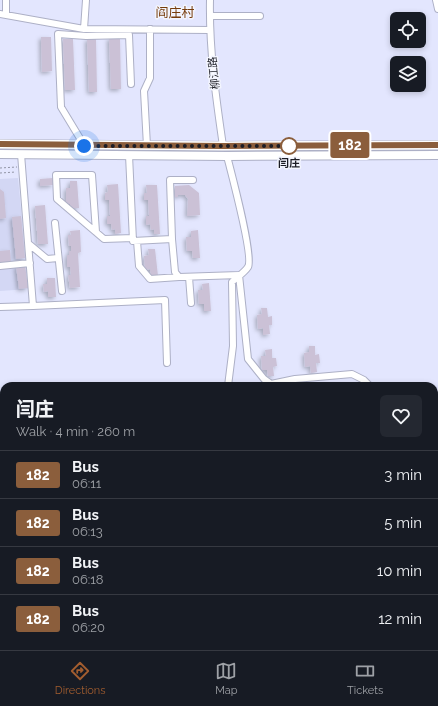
<!DOCTYPE html>
<meta charset="utf-8">
<style>
:root{--surface:#171b24;--page:#242831;--text:#f1f3f6;--muted:#9ea1a6;--line:#363941;--accent:#a25d2f}
body{margin:0;font-family:Raleway,"Noto Sans SC",sans-serif;background:var(--page);color:var(--text);height:100vh;display:flex;flex-direction:column;font-size:15px;white-space:nowrap}
*{box-sizing:border-box;margin:0}
p{font-size:13px;color:var(--muted)}
.icon{flex:none;width:22px;height:22px;fill:none;stroke:currentColor;stroke-width:2;stroke-linecap:round;stroke-linejoin:round}
.map{position:relative;flex:1;overflow:hidden}
.drawer{position:absolute;left:0px;top:382px;width:438px;height:268px;display:flex;flex-direction:column;background:var(--surface);border-radius:12px 12px 0 0;box-shadow:0 2px 6px #0003}
.drawer>*{flex:none}
.badge{padding:0 8px;border-radius:3px;font-size:14px;line-height:26px}
.controls{position:absolute;left:390px;top:12px;display:grid;gap:8px}
.controls a{display:grid;place-items:center;width:36px;height:36px;border-radius:6px;background:var(--surface);box-shadow:0 2px 6px #0003;font-size:20px}
.you{position:absolute;width:20px;height:20px;margin:-10px;border:3px solid #fff;border-radius:50%;background:#1a73e8;box-shadow:0 0 0 6px #1a73e833}
.map>.badge{position:absolute;translate:-50% -50%;box-shadow:0 0 0 2px #fff}
.round{display:grid;place-items:center;flex:none;width:42px;height:42px;border-radius:6px;background:var(--page)}
.head{display:flex;align-items:center;justify-content:space-between;height:68px;padding:0 16px}
h1{font-size:19px;font-weight:800;line-height:30px}
ul{padding:0;list-style:none}
li{display:flex;align-items:center;gap:12px;height:48px;padding:0 16px;border-top:1px solid var(--line)}
li div{flex:1}
li b{display:block;font-size:15px}
li em{font-style:normal}
li .badge{min-width:44px;font-weight:700;text-align:center}
.tabs{display:flex;justify-content:space-around;align-items:center;height:56px;border-top:1px solid var(--line);background:var(--surface);font-size:11px;color:var(--muted)}
.tabs a{display:grid;justify-items:center;gap:2px}
.tabs .selected{color:var(--accent)}
.map>svg:first-child{display:block}
.built{fill:#d3d7f4}
.building{fill:#cbc1d6;filter:url(#shadow)}
.lines{fill:none;stroke-linecap:round;stroke-linejoin:round}
.minor-casing{stroke:#adb0c6;stroke-width:8}
.secondary-casing{stroke:#adb0c6;stroke-width:10}
.path{stroke:#9295a6;stroke-width:1;stroke-dasharray:2 2;stroke-linecap:butt}
.minor{stroke:#fff;stroke-width:6}
.secondary{stroke:#fff;stroke-width:8}
.rail{stroke:#626471;stroke-width:1.5;stroke-dasharray:7 7;stroke-linecap:butt}
.line-casing{stroke:#fff;stroke-width:9}
.line{stroke:#8b5e3c;stroke-width:6}
.walk{stroke:#1c1d25;stroke-width:4;stroke-dasharray:0 7.2}
.stop-dot{fill:#fff;stroke:#8b5e3c;stroke-width:2}
.labels{text-anchor:middle;dominant-baseline:central;stroke-width:3;stroke-linejoin:round;paint-order:stroke}
.street-label{font-size:11px;fill:#1c1d25;stroke:#f3f5fe}
.stop-label{font-size:11px;font-weight:bold;fill:#1c1d25;stroke:#f3f5fe}
.quarter-label{font-size:13px;fill:#763b0b;stroke:#f3f5fe}
</style>
<div class="map">
<svg width="438" height="650" viewBox="0 0 438 650">
<defs>
<filter id="shadow"><feDropShadow dx="-2" dy="2" stdDeviation="2" flood-color="#0004"/></filter>
</defs>
<rect width="100%" height="100%" fill="#e3e6fe"/>
<!-- built -->
<path class="built" d="M18,178L26,261L0,264V179Z
M26,262L29,289L0,291V264Z"/>
<!-- building -->
<path class="building" d="M41,37H51L52,71L42,72Z
M109,38H120L121,89H111Z
M63,39H73L75,90H65Z
M87,39H96L97,92H89Z
M53,178V185L40,186V179Z
M70,181H77L79,208H70V204H66V188H70Z
M118,184L121,233L115,234V229L112,230L111,224H107V216H110L109,200H105V193L108,192L107,185Z
M146,185H157L160,234H154V229L151,230L150,224L146,225V216H149L148,200H144V193H147Z
M189,185L199,193L200,215L187,216L188,199L185,195H178V197H175V186Z
M0,189L4,192L6,218L0,219Z
M45,205L48,244H38L35,206Z
M21,216L25,258L16,259L12,217Z
M80,230L81,252L78,253L80,287L70,288L68,275H71L70,267H67V255H69V251H71V246H69L68,235H71L70,231Z
M198,230L200,258H193L192,251H187L186,237H191V231Z
M148,249H155L158,276L151,277L150,269L145,270L144,256L149,255Z
M10,250L11,262L0,263V251Z
M25,265L28,288L19,289L16,266Z
M47,278H55L56,297H48V291L44,292L43,284H47Z
M209,283L211,311H204V304H199L198,290H203L202,284Z
M261,308H267L268,317L272,316V325H269L270,334L263,335V328L258,329L257,315L262,314Z
M309,346H315V355L319,354L320,363H316L317,372L311,373L310,366L305,367L304,353L309,352Z
M272,349V358H276L277,366L273,367L274,376H268L267,370H262L261,356H266L265,350Z
M358,646H367L366,650H356Z
M383,646H392L390,650H381Z
M407,646H416L415,650H407Z"/>
<g class="lines">
<!-- minor casing -->
<g class="minor-casing">
<path id="minor" d="M210,0C209,49 216,98 223,146
M436,0L438,9
M0,14L84,29L210,30
M6,15V0
M210,16H260
M84,29L86,0
M84,145L61,107L58,34L86,36L129,35L131,84
M147,146L144,91L150,78V29
M129,155L133,241L172,239L175,272L179,277L239,275L248,359L264,379L271,384L295,379L352,374L364,380L370,386
M227,156C231,172 254,257 248,267C244,273 236,278 232,282L233,346L228,386
M55,223L62,291
M96,232L92,175H56L57,199L104,239L133,238
M172,239L170,180H193
M137,241L139,266L150,279L179,277
M29,244L47,259L58,258
M0,266L30,263
M189,277L191,303
M33,306L165,300L167,363
M0,307L33,306L21,154
M434,415H438
M434,516H438
M0,524H4
M20,646V650
M191,646L192,650
M290,646V650
M139,650L151,646
M341,650L342,646"/>
</g>
<!-- secondary casing -->
<g class="secondary-casing">
<path id="secondary" d="M0,144L223,146L438,145
M0,154L227,156L438,155"/>
</g>
<!-- path -->
<path class="path" d="M0,168L17,167
M0,173L16,172"/>
<!-- minor -->
<use href="#minor" class="minor"/>
<!-- secondary -->
<use href="#secondary" class="secondary"/>
<!-- rail -->
<path class="rail" d="M0,462H4
M0,472L4,473
M434,489H438
M434,505H438
M0,518L4,517
M434,537L438,535
M345,650L346,646"/>
</g>
<g class="lines">
<!-- line casing -->
<g class="line-casing">
<path id="line" d="M0,144L223,146L438,145"/>
</g>
<!-- line -->
<use href="#line" class="line"/>
<!-- walk -->
<path class="walk" d="M84,146H289"/>
</g>
<!-- markers -->
<circle class="stop-dot" cx="289" cy="146" r="8"/>
<g class="labels">
<!-- street labels -->
<g class="street-label">
<text transform="translate(214 73) rotate(-96)">柳江路</text>
</g>
<!-- stop labels -->
<g class="stop-label">
<text x="289" y="163">闫庄</text>
</g>
<!-- quarter labels -->
<g class="quarter-label">
<text x="175" y="12">阎庄村</text>
</g>
</g>
</svg>
<div class="controls">
<a><svg class="icon" aria-label="locate" viewBox="0 0 24 24"><circle cx="12" cy="12" r="6"/><path d="M12 2v4M12 18v4M2 12h4M18 12h4"/></svg></a>
<a><svg class="icon" aria-label="layers" viewBox="0 0 24 24"><path d="M12 4l9 5-9 5-9-5zM3 14l9 5 9-5"/></svg></a>
</div>
<div class="you" style="left:84px;top:146px"></div>
<b class="badge" style="left:350px;top:145px;background:#8b5e3c;color:#fff">182</b>
<section class="drawer">
<div class="head"><div><h1>闫庄</h1><p>Walk · 4 min · 260 m</p></div><a class="round"><svg class="icon" aria-label="heart" viewBox="0 0 24 24"><path d="M12 20l-8-8c-3-5 5-10 8-4 3-6 11-1 8 4z"/></svg></a></div>
<ul>
<li><span class="badge" style="background:#8b5e3c;color:#fff">182</span><div><b>Bus</b><p>06:11</p></div><em>3 min</em></li>
<li><span class="badge" style="background:#8b5e3c;color:#fff">182</span><div><b>Bus</b><p>06:13</p></div><em>5 min</em></li>
<li><span class="badge" style="background:#8b5e3c;color:#fff">182</span><div><b>Bus</b><p>06:18</p></div><em>10 min</em></li>
<li><span class="badge" style="background:#8b5e3c;color:#fff">182</span><div><b>Bus</b><p>06:20</p></div><em>12 min</em></li>
</ul>
</section>
</div>
<nav class="tabs">
<a class="selected"><svg class="icon" aria-label="directions" viewBox="0 0 24 24"><path d="M12 3l9 9-9 9-9-9zM9 14v-3h6M13 9l2 2-2 2"/></svg>Directions</a>
<a><svg class="icon" aria-label="map" viewBox="0 0 24 24"><path d="M3 6l6-2 6 2 6-2v14l-6 2-6-2-6 2zM9 4v14M15 6v14"/></svg>Map</a>
<a><svg class="icon" aria-label="tickets" viewBox="0 0 24 24"><path d="M3 7h18v10H3zM15 7v10"/></svg>Tickets</a>
</nav>
